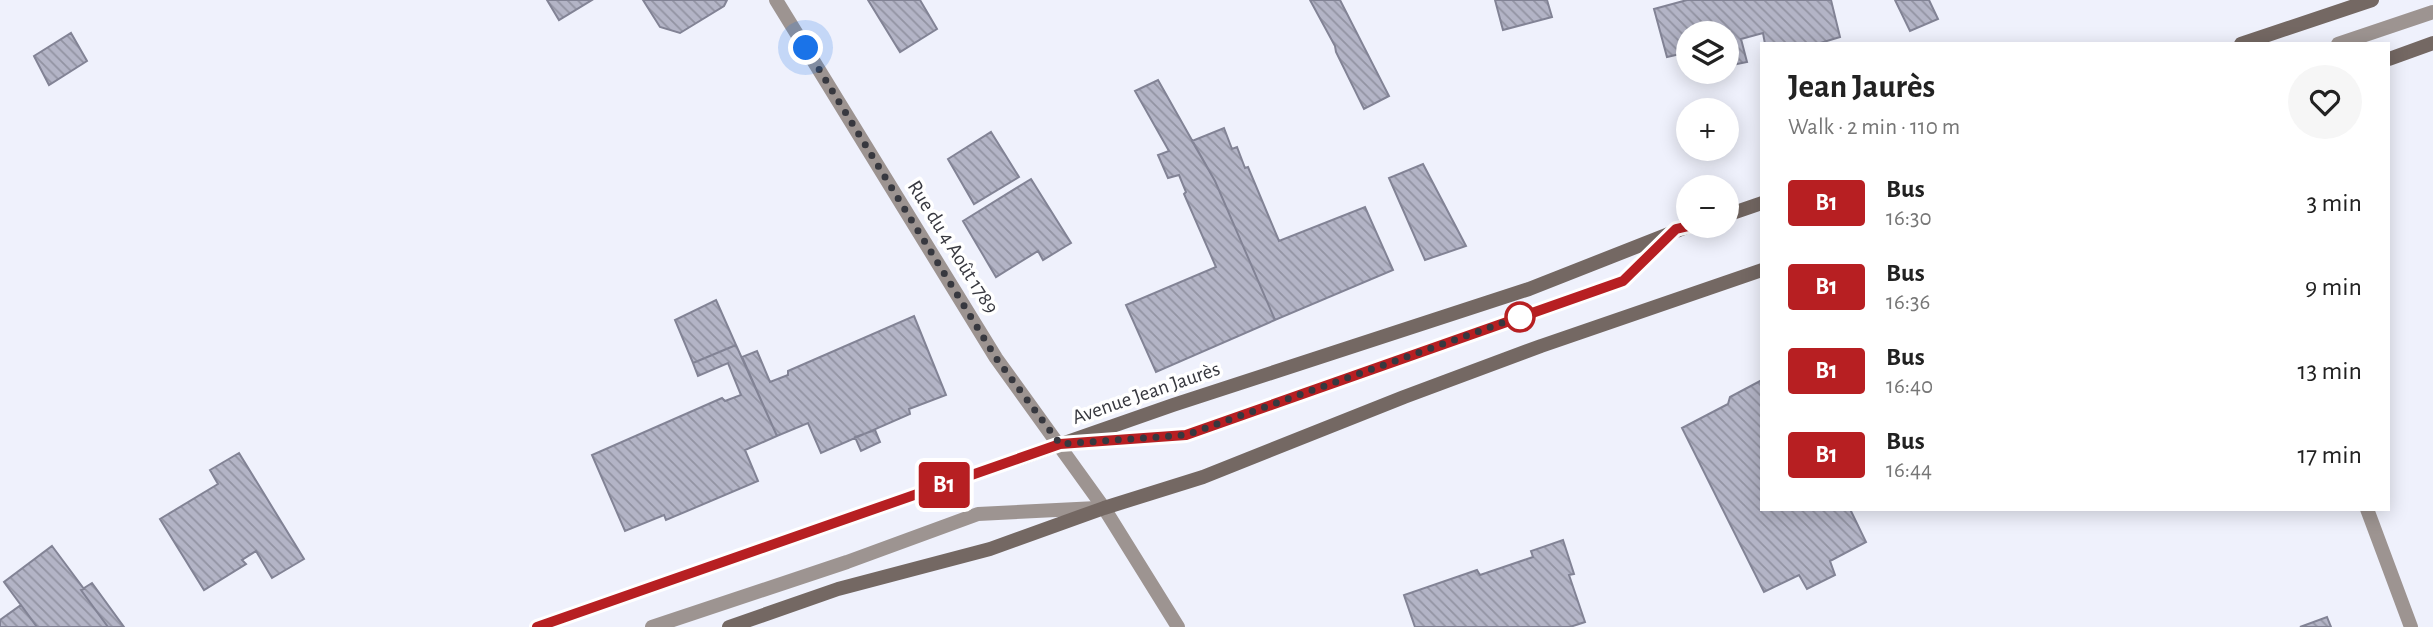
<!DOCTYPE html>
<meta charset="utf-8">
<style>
:root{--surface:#fff;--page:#f6f6f6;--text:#222;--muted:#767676}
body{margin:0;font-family:"Alegreya Sans",sans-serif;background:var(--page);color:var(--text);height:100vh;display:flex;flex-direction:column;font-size:26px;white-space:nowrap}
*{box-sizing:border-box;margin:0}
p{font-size:23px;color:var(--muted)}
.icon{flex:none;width:38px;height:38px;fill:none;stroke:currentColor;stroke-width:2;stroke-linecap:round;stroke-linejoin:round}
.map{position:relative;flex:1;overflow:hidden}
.drawer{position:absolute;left:1760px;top:42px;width:630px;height:469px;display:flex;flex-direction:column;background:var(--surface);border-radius:0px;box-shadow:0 4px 18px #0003}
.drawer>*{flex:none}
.badge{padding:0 14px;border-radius:5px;font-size:24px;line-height:46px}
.buttons{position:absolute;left:1676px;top:21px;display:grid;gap:14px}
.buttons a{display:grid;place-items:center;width:63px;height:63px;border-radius:50%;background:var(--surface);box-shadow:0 4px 18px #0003;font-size:35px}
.you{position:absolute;width:35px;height:35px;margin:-18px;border:5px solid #fff;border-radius:50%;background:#1a73e8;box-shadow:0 0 0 10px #1a73e833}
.map>.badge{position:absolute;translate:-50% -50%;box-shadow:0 0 0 4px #fff}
.round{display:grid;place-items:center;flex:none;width:74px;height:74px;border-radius:37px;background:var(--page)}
.head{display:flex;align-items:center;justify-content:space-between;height:119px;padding:0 28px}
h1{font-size:33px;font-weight:700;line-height:52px}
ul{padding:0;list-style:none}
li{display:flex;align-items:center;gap:21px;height:84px;padding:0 28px}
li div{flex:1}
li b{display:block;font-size:26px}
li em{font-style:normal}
li .badge{min-width:77px;font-weight:700;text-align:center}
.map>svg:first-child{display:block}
.building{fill:url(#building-back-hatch);stroke:#828395;stroke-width:2}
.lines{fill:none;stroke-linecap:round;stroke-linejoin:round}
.lane{stroke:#9d9491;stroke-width:14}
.street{stroke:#9d9491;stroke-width:14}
.secondary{stroke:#746863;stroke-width:14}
.line-casing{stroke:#fff;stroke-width:16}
.line{stroke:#b71f22;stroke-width:10}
.walk{stroke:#37383f;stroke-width:7;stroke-dasharray:0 12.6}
.stop-dot{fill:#fff;stroke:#b71f22;stroke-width:3.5}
.labels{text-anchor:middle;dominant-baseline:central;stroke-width:7;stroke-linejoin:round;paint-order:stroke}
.street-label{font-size:21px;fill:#37383f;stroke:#fff}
</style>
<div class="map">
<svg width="2433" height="627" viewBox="0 0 2433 627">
<defs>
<pattern id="building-back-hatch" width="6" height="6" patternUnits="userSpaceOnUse" patternTransform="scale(1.75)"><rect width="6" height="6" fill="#b3b4c6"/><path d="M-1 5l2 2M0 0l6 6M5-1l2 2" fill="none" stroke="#9293a2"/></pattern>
</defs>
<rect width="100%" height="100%" fill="#eff1fc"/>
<!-- building -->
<path class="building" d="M547,0H592L559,20Z
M643,0H727L724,6L680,33L660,27Z
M868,0H920L937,29L900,52Z
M1310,0H1340L1389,96L1364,109L1336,52L1335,46Z
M1495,0H1547L1552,17L1503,30Z
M1687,0H1831L1840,37L1817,44H1765L1763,33L1741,39L1747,62L1727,66V33H1689V52L1667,57L1654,9Z
M1895,0H1929L1938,19L1910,31Z
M71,33L87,61L49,85L34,56Z
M1158,80L1215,181L1275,320L1156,372L1126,305L1216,267L1184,194L1186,192L1179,175L1168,178L1158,155L1169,151L1135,91Z
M1224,128L1232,149L1237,147L1245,168L1248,167L1279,241L1365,207L1393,270L1275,320L1215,181L1192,141Z
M991,132L1019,177L974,204L948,159Z
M1423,164L1466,246L1425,260L1389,178Z
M1031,179L1071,243L1043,260L1038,251L996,277L963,221Z
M716,300L736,345L693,363L675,320Z
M914,316L946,395L909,409L910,414L821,453L808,423L777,436L742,357L757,351L770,382L788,375V371Z
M736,345L777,436L745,450L758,481L666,520L664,515L625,531L592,455L722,398L725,401L741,395L728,363L698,376L693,363Z
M1762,380V509H1850L1866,542L1830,561L1835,575L1807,589L1799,575L1764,592L1682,428L1728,404L1730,397Z
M875,430L880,442L861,451L855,437Z
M239,453L304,559L272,578L256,551L242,560L246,564L204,590L160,519L218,484L210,470Z
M1563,540L1574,574L1569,575L1585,622L1570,627H1415L1404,595L1477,570L1480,575L1533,557L1531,551Z
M52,546L84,589L81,590L108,627H37L4,582Z
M92,583L124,627H108L81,590Z
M21,605L37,627H0V620Z
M2327,617L2331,627H2300Z"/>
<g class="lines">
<!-- lane -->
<path class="lane" d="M2338,44L2433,12
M1071,443L1186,435L1623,281L1673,233
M2367,509L2411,627
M652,627L847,562L978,514L1097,508"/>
<!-- street -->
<path class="street" d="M776,0L996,358L1104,508L1178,627"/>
<!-- secondary -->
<path class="secondary" d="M2241,44L2372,0
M2389,59L2433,43
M1727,215L1762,203
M537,627L1173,405L1529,289L1689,226
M729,627L838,589L990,549L1104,508L1203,477L1404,397L1541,346L1762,270"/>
</g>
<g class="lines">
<!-- line casing -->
<g class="line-casing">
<path id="line" d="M537,627L1060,444L1186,435L1623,281L1676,229L1689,226"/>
</g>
<!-- line -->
<use href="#line" class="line"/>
<!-- walk -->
<path class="walk" d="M806,48L996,358L1060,444L1186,435L1522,316L1520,317"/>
</g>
<!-- markers -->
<circle class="stop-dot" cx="1520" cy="317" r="14"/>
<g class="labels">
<!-- street labels -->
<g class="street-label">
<text transform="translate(953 247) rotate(58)">Rue du 4 Août 1789</text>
<text transform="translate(1146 393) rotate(-19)">Avenue Jean Jaurès</text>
</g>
</g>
</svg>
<div class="buttons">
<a><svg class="icon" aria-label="layers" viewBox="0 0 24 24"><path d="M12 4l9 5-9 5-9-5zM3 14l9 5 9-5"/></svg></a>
<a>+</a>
<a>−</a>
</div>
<div class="you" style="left:806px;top:48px"></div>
<b class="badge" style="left:944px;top:485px;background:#b71f22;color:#fff">B1</b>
<section class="drawer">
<div class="head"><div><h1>Jean Jaurès</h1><p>Walk · 2 min · 110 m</p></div><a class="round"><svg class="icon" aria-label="heart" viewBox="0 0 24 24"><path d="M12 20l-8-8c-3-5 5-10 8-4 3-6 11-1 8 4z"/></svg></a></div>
<ul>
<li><span class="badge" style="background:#b71f22;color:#fff">B1</span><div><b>Bus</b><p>16:30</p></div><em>3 min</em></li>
<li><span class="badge" style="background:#b71f22;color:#fff">B1</span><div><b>Bus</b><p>16:36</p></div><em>9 min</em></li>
<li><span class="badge" style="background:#b71f22;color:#fff">B1</span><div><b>Bus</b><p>16:40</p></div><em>13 min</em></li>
<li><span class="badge" style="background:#b71f22;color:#fff">B1</span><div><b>Bus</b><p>16:44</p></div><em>17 min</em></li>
</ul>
</section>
</div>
